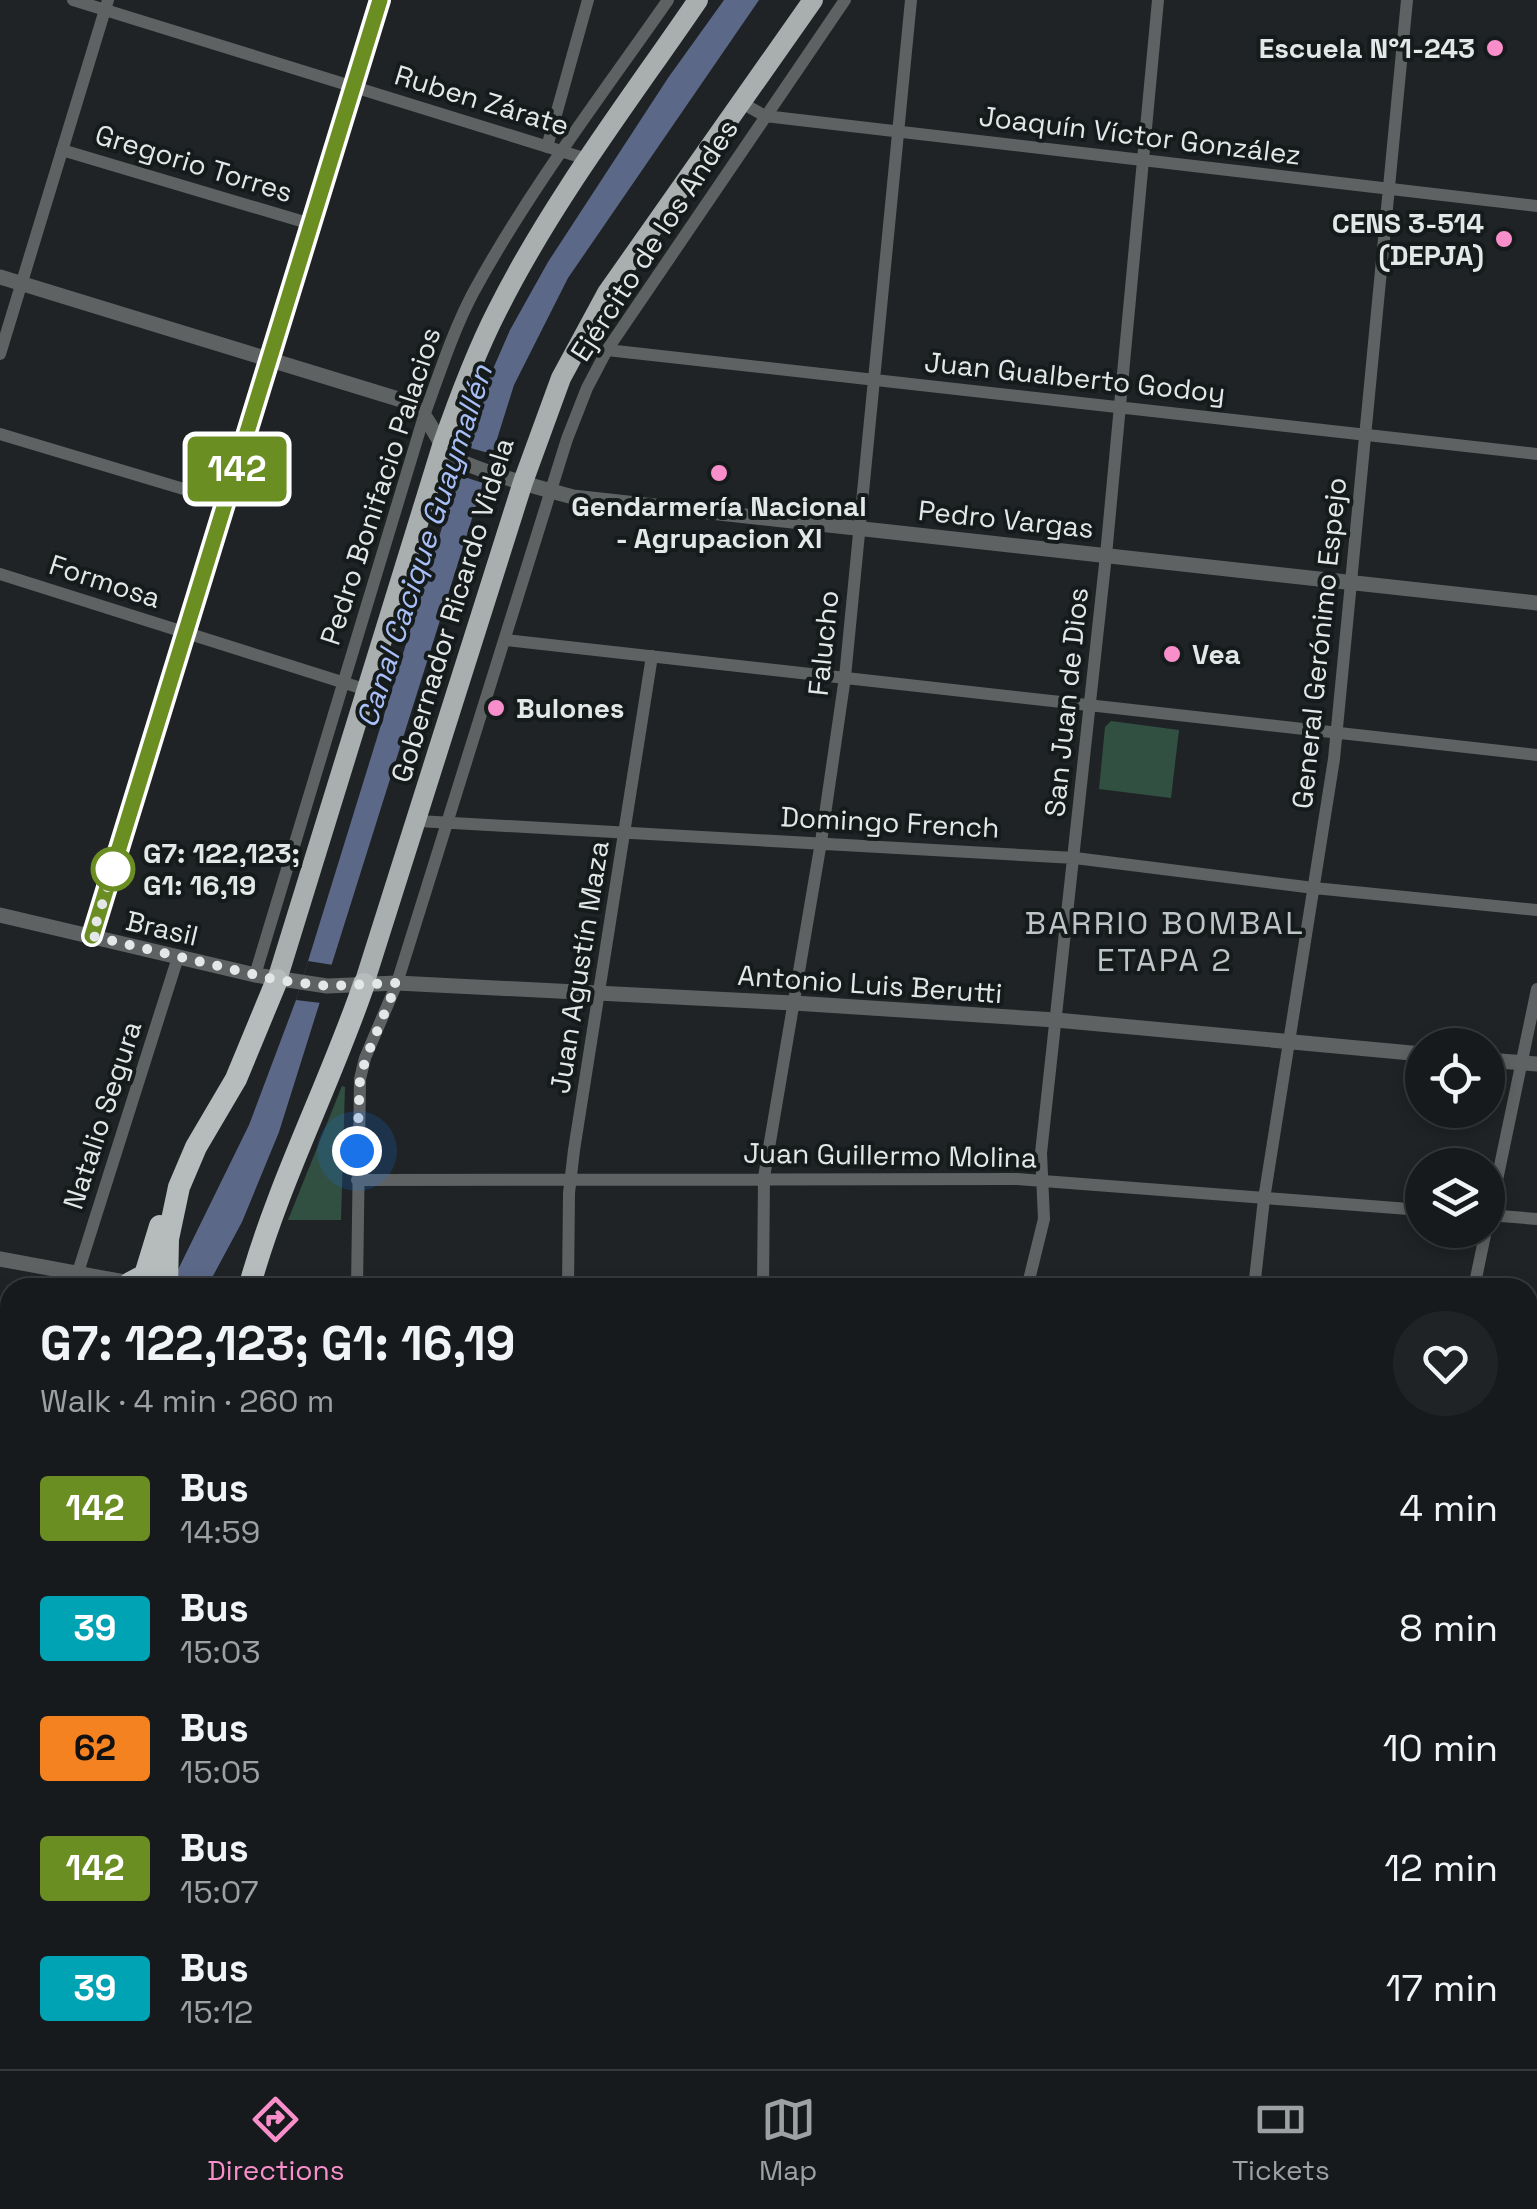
<!DOCTYPE html>
<meta charset="utf-8">
<style>
:root{--surface:#171a1c;--page:#202325;--text:#f1f3f6;--muted:#9ea1a3;--line:#36383b;--accent:#f98fca}
body{margin:0;font-family:"Space Grotesk",sans-serif;background:var(--page);color:var(--text);height:100vh;display:flex;flex-direction:column;font-size:38px;white-space:nowrap}
*{box-sizing:border-box;margin:0}
p{font-size:32px;color:var(--muted)}
.icon{flex:none;width:55px;height:55px;fill:none;stroke:currentColor;stroke-width:2;stroke-linecap:round;stroke-linejoin:round}
.map{position:relative;flex:1;overflow:hidden}
.details{position:absolute;left:0px;top:1278px;width:1538px;height:792px;display:flex;flex-direction:column;background:var(--surface);border-radius:30px 30px 0 0;box-shadow:0 5px 15px #0003,0 0 0 2px var(--line)}
.details>*{flex:none}
.badge{padding:0 20px;border-radius:8px;font-size:35px;line-height:65px}
.controls{position:absolute;left:1405px;top:1028px;display:grid;gap:20px}
.controls a{display:grid;place-items:center;width:100px;height:100px;border-radius:50%;background:var(--surface);box-shadow:0 5px 15px #0003,0 0 0 2px var(--line);font-size:50px}
.you{position:absolute;width:50px;height:50px;margin:-25px;border:8px solid #fff;border-radius:50%;background:#1a73e8;box-shadow:0 0 0 15px #1a73e833}
.map>.badge{position:absolute;translate:-50% -50%;box-shadow:0 0 0 5px #fff}
.round{display:grid;place-items:center;flex:none;width:105px;height:105px;border-radius:52px;background:var(--page)}
.head{display:flex;align-items:center;justify-content:space-between;height:170px;padding:0 40px}
h1{font-size:48px;font-weight:700;line-height:75px}
ul{padding:0;list-style:none}
li{display:flex;align-items:center;gap:30px;height:120px;padding:0 40px}
li div{flex:1}
li b{display:block;font-size:38px}
li em{font-style:normal}
li .badge{min-width:110px;font-weight:700;text-align:center}
.tab-bar{display:flex;justify-content:space-around;align-items:center;height:140px;border-top:2px solid var(--line);background:var(--surface);font-size:28px;color:var(--muted)}
.tab-bar a{display:grid;justify-items:center;gap:5px}
.tab-bar .current{color:var(--accent)}
.map>svg:first-child{display:block}
.green{fill:#315042}
.water{fill:#5b6888}
.pier{fill:#1f2325}
.lines{fill:none;stroke-linecap:round;stroke-linejoin:round}
.minor{stroke:#5f6262;stroke-width:12}
.tertiary{stroke:#5f6262;stroke-width:15}
.trunk{stroke:#a9afae;stroke-width:20}
.motorway{stroke:#b5bcbb;stroke-width:22}
.motorway-bridge{stroke:#b5bcbb;stroke-width:22}
.line-casing{stroke:#fff;stroke-width:22}
.line{stroke:#6b8e23;stroke-width:15}
.walk{stroke:#e4e7e8;stroke-width:10;stroke-dasharray:0 18}
.poi-dot{fill:#f98fca;stroke:#151a1b;stroke-width:4}
.stop-dot{fill:#fff;stroke:#6b8e23;stroke-width:5}
.labels{text-anchor:middle;dominant-baseline:central;stroke-width:8;stroke-linejoin:round;paint-order:stroke}
.poi-label{font-size:28px;font-weight:bold;fill:#e4e7e8;stroke:#151a1b;text-anchor:end}
.street-label{font-size:28px;fill:#e4e7e8;stroke:#151a1b}
.stop-label{font-size:28px;font-weight:bold;fill:#e4e7e8;stroke:#151a1b;text-anchor:start}
.water-label{font-size:30px;font-style:italic;fill:#a9bff8;stroke:#151a1b}
.quarter-label{font-size:32px;letter-spacing:2.5px;fill:#bec5c6;stroke:#151a1b}
</style>
<div class="map">
<svg width="1537" height="2069" viewBox="0 0 1537 2069">
<rect width="100%" height="100%" fill="#1f2325"/>
<!-- green -->
<path class="green" d="M1111,721L1179,730L1171,798L1099,789L1105,727Z
M342,1086L345,1087L341,1220H288Z"/>
<!-- water -->
<path class="water" d="M724,0H759L568,278L514,385L279,1132L242,1222L207,1287L169,1288L249,1125L296,1000L486,385L510,330L548,262L668,78Z"/>
<!-- pier -->
<path class="pier" d="M467,447L492,454L483,483L458,475Z
M308,961L333,965L321,1003L296,1000Z"/>
<g class="lines">
<!-- minor -->
<path class="minor" d="M73,0L590,160
M742,103L765,116L1537,206
M547,147L588,0
M62,150L311,224
M607,350L1537,454
M0,354L108,0
M0,434L227,502
M0,574L367,690
M505,640L1537,755
M418,821L1075,858L1314,888L1537,910
M255,975L425,413C440,372 453,331 473,293C529,190 601,96 668,0
M357,1180L1017,1179L1422,1210
M1488,1215L1537,1219
M1488,1223L1537,989
M73,1288L178,957
M357,1288L360,1079L365,1058L397,983L567,439L587,388L607,350L845,0
M568,1288L569,1193L574,1150L652,656
M763,1288L764,1177L821,842L845,677L911,0
M1027,1288L1044,1219L1041,1153L1106,555L1158,0
M1254,1288L1264,1199L1334,759L1407,0
M1474,1288L1486,1230
M1528,1869L1537,1874
M1528,1995L1537,2000
M572,2069V2060
M769,2069L772,2060
M1146,2069L1149,2060"/>
<!-- tertiary -->
<path class="tertiary" d="M0,277L408,402C432,415 433,440 452,456C471,470 547,490 573,497L1537,603
M0,915L255,975L327,986L397,983L794,1003L1056,1020L1422,1054
M92,937L379,0
M1488,1060L1537,1064
M0,1259L130,1283
M1528,1718L1537,1697
M0,1971L10,1976
M0,1990L10,1996
M178,2060L246,2067L450,2060
M1365,2069L1369,2060"/>
<!-- trunk -->
<path class="trunk" d="M277,980L442,446C458,400 475,354 497,311C552,201 629,101 698,0
M364,984L523,482L561,378L607,293L813,0"/>
<!-- motorway -->
<path class="motorway" d="M130,1283L145,1275L160,1226
M167,1288L168,1239L179,1187L196,1147L236,1079L277,980
M249,1288C278,1183 329,1086 364,984
M96,2060L97,2069
M246,2067L248,2060"/>
<!-- motorway-bridge -->
<path class="motorway-bridge" d="M179,2069L182,2060
M208,2069L211,2060"/>
</g>
<g class="lines">
<!-- line casing -->
<g class="line-casing">
<path id="line" d="M92,936L380,0"/>
</g>
<!-- line -->
<use href="#line" class="line"/>
<!-- walk -->
<path class="walk" d="M113,869L116,861L92,936L277,980L327,986L397,983L366,1058L360,1079L357,1151"/>
</g>
<!-- markers -->
<g class="poi-dot">
<circle cx="1495" cy="48" r="10"/>
<circle cx="1504" cy="239" r="10"/>
<circle cx="719" cy="473" r="10"/>
<circle cx="1172" cy="654" r="10"/>
<circle cx="496" cy="708" r="10"/>
</g>
<circle class="stop-dot" cx="113" cy="869" r="20"/>
<g class="labels">
<!-- poi labels -->
<g class="poi-label">
<text x="1475" y="48">Escuela N°1-243</text>
<text x="1484" y="223">CENS 3-514<tspan x="1484" dy="32">(DEPJA)</tspan></text>
<text x="719" y="506" text-anchor="middle">Gendarmería Nacional<tspan x="719" dy="32">- Agrupacion XI</tspan></text>
<text x="1192" y="654" text-anchor="start">Vea</text>
<text x="516" y="708" text-anchor="start">Bulones</text>
</g>
<!-- street labels -->
<g class="street-label">
<text transform="translate(482 100) rotate(17)">Ruben Zárate</text>
<text transform="translate(1140 135) rotate(7)">Joaquín Víctor González</text>
<text transform="translate(194 163) rotate(17)">Gregorio Torres</text>
<text transform="translate(654 240) rotate(-57)">Ejército de los Andes</text>
<text transform="translate(1075 377) rotate(6)">Juan Gualberto Godoy</text>
<text transform="translate(380 486) rotate(-72)">Pedro Bonifacio Palacios</text>
<text transform="translate(1006 519) rotate(6)">Pedro Vargas</text>
<text transform="translate(105 581) rotate(18)">Formosa</text>
<text transform="translate(452 610) rotate(-73)">Gobernador Ricardo Videla</text>
<text transform="translate(823 643) rotate(-84)">Falucho</text>
<text transform="translate(1319 643) rotate(-84)">General Gerónimo Espejo</text>
<text transform="translate(1066 702) rotate(-84)">San Juan de Dios</text>
<text transform="translate(890 822) rotate(3)">Domingo French</text>
<text transform="translate(162 928) rotate(13)">Brasil</text>
<text transform="translate(579 967) rotate(-81)">Juan Agustín Maza</text>
<text transform="translate(870 984) rotate(4)">Antonio Luis Berutti</text>
<text transform="translate(102 1115) rotate(-72)">Natalio Segura</text>
<text transform="translate(890 1155) rotate(1)">Juan Guillermo Molina</text>
</g>
<!-- stop labels -->
<g class="stop-label">
<text x="143" y="853">G7: 122,123;<tspan x="143" dy="32">G1: 16,19</tspan></text>
</g>
<!-- water labels -->
<g class="water-label">
<text transform="translate(424 546) rotate(-72)">Canal Cacique Guaymallén</text>
</g>
<!-- quarter labels -->
<g class="quarter-label">
<text x="1165" y="923">BARRIO BOMBAL<tspan x="1165" dy="37">ETAPA 2</tspan></text>
</g>
</g>
</svg>
<div class="controls">
<a><svg class="icon" aria-label="locate" viewBox="0 0 24 24"><circle cx="12" cy="12" r="6"/><path d="M12 2v4M12 18v4M2 12h4M18 12h4"/></svg></a>
<a><svg class="icon" aria-label="layers" viewBox="0 0 24 24"><path d="M12 4l9 5-9 5-9-5zM3 14l9 5 9-5"/></svg></a>
</div>
<div class="you" style="left:357px;top:1151px"></div>
<b class="badge" style="left:237px;top:469px;background:#6b8e23;color:#fff">142</b>
<section class="details">
<div class="head"><div><h1>G7: 122,123; G1: 16,19</h1><p>Walk · 4 min · 260 m</p></div><a class="round"><svg class="icon" aria-label="heart" viewBox="0 0 24 24"><path d="M12 20l-8-8c-3-5 5-10 8-4 3-6 11-1 8 4z"/></svg></a></div>
<ul>
<li><span class="badge" style="background:#6b8e23;color:#fff">142</span><div><b>Bus</b><p>14:59</p></div><em>4 min</em></li>
<li><span class="badge" style="background:#00a3b4;color:#fff">39</span><div><b>Bus</b><p>15:03</p></div><em>8 min</em></li>
<li><span class="badge" style="background:#f58220;color:#111">62</span><div><b>Bus</b><p>15:05</p></div><em>10 min</em></li>
<li><span class="badge" style="background:#6b8e23;color:#fff">142</span><div><b>Bus</b><p>15:07</p></div><em>12 min</em></li>
<li><span class="badge" style="background:#00a3b4;color:#fff">39</span><div><b>Bus</b><p>15:12</p></div><em>17 min</em></li>
</ul>
</section>
</div>
<nav class="tab-bar">
<a class="current"><svg class="icon" aria-label="directions" viewBox="0 0 24 24"><path d="M12 3l9 9-9 9-9-9zM9 14v-3h6M13 9l2 2-2 2"/></svg>Directions</a>
<a><svg class="icon" aria-label="map" viewBox="0 0 24 24"><path d="M3 6l6-2 6 2 6-2v14l-6 2-6-2-6 2zM9 4v14M15 6v14"/></svg>Map</a>
<a><svg class="icon" aria-label="tickets" viewBox="0 0 24 24"><path d="M3 7h18v10H3zM15 7v10"/></svg>Tickets</a>
</nav>
